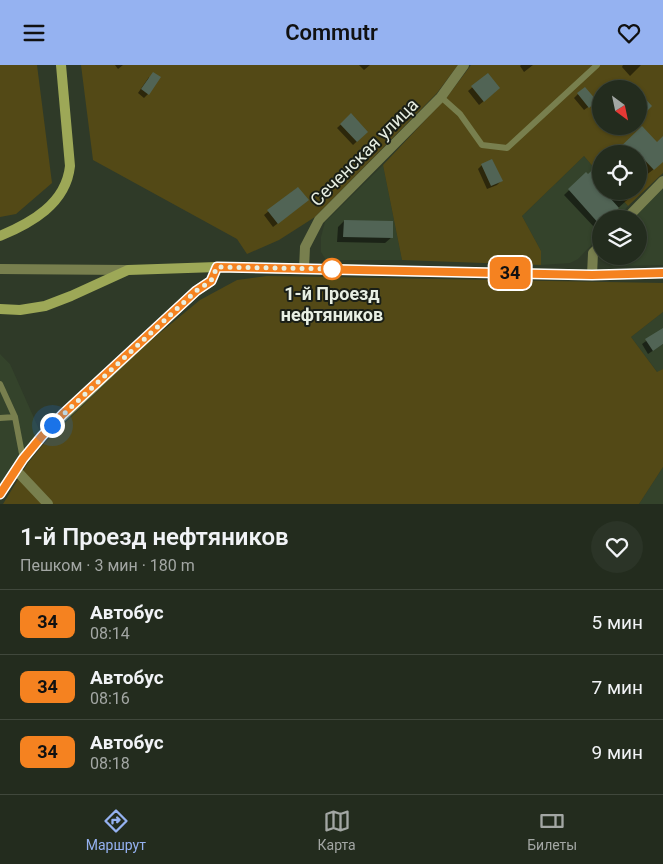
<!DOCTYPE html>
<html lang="ru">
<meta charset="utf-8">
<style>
:root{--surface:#232c1e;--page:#2b3427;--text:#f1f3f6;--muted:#a3a7a4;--line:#40483c;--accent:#95b2f1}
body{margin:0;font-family:Roboto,sans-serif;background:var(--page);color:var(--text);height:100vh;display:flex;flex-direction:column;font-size:19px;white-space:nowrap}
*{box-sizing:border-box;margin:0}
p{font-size:16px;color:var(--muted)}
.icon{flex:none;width:28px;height:28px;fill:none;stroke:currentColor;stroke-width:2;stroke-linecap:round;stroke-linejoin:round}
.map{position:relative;height:439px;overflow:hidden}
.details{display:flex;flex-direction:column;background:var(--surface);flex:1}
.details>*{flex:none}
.badge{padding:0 10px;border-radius:8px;font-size:18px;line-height:32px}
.needle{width:32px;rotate:147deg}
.fabs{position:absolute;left:592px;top:15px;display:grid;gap:10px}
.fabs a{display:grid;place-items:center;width:55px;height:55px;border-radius:50%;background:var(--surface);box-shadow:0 1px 4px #0004,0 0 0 1px var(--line);font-size:25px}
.you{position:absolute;width:25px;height:25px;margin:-12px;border:4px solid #fff;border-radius:50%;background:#1a73e8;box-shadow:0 0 0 8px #1a73e833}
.map>.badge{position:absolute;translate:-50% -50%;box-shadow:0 0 0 2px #fff}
.round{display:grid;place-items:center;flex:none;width:52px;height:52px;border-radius:26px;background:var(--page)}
.headline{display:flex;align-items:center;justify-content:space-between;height:85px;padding:0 20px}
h1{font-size:24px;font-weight:600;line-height:38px}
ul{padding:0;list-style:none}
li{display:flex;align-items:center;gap:15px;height:65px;padding:0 20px;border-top:1px solid var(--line)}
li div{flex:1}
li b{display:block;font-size:19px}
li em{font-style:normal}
li .badge{min-width:55px;font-weight:700;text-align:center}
header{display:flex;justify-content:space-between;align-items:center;height:65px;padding:0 20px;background:var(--accent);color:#111;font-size:22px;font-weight:600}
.tabs{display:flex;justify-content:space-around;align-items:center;height:70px;border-top:1px solid var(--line);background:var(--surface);font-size:14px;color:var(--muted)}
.tabs a{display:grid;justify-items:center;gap:2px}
.tabs .selected{color:var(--accent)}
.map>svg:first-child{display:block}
.built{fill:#34432b}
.green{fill:#534916;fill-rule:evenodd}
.shadow{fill:#0007}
.building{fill:#516455}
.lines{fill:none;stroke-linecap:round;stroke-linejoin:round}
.lane{stroke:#787f4e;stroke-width:6}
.street{stroke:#787f4e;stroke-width:10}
.secondary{stroke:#9da857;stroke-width:10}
.line-casing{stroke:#fff;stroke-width:11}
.line{stroke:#f58220;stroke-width:8}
.walk{stroke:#e8efe3;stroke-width:5;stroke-dasharray:0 9}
.stop-dot{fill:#fff;stroke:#f58220;stroke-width:2.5}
.labels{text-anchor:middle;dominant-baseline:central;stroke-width:4;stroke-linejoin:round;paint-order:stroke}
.street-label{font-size:18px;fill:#e8efe3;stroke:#1a1f17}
.stop-label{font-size:18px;font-weight:bold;fill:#e8efe3;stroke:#1a1f17}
</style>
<header><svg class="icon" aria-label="menu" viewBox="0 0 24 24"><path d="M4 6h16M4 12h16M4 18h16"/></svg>Commutr<svg class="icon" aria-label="heart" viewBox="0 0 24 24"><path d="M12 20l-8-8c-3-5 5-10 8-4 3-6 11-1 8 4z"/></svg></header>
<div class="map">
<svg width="663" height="439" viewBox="0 0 663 439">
<rect width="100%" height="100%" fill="#2f3a28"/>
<!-- built -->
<path class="built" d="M584,91L601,111V126H615L628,141L617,154H601V170L578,194L570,198L541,200V186L522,151Z
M383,100L402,195H326L321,187V172L325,157Z
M663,121V200L613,201L605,195L604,191H639V154H631Z
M663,247V304L658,308L631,272Z
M0,289L10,299L42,371L0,429Z
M663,402V439H639L661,405Z"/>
<!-- green -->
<path class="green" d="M0,0H37L52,118L16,149L0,152Z
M81,0H458L437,28L315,152L279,175L247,189L237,174L93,95Z
M471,0H663V108L628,141L615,126H639V89H601V111L584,91L522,151L541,186V200L402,195L383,100L447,32ZM601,24H639V61H601Z
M267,211L663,218V247L631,272L657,307L663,304V402L639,439H3L28,398L47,375L149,277L200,235L237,215Z"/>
<!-- shadow -->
<path class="shadow" d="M115,0H123L118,4Z
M359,0H370L364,5Z
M521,0H533L524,7L520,1Z
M623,0H641L630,11L622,2Z
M487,10L495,27L479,40L468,26Z
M149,12L148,29L144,33L138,28Z
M578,29L591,40L584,45L574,33Z
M351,50L367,67L353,80L337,63Z
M663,73V89L654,104L641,114L645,119L639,125V89L657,78Z
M482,100L501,116L497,120L487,124L478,104Z
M601,100V126H637L606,154H601V158L595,163L564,130L586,109L588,111Z
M297,123L303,139L273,162L264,150Z
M344,156L392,172L385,178L337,177L338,162Z
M663,264V279L648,289L642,279Z"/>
<!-- building -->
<path class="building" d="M153,7L161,12L149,30L141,24Z
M488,8L500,23L484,37L471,21Z
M585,22L597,36L589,43L577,28Z
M639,27L652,41L639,54Z
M351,48L368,67L357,77L340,59Z
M642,61L657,77L663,71V97L654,105L639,89H613Z
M492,94L503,116L491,121L481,99Z
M601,97V126H604L619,143L607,154H601L600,160L568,124L586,107L588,109Z
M298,122L309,135L278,159L267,145Z
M344,155L393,156V173L343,172Z
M663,263V279L653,286L645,274Z"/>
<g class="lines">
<!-- lane -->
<path class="lane" d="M441,32L460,49L482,80L507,83L597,0
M0,319L15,352L23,394
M0,353L15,352"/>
<!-- street -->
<path class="street" d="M626,154L663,116
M0,204L128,205
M304,204L305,182L319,155L441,32L464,0
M592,210L593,188L601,180
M16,405L48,439
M0,429L23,394L42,371L196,226L211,216L217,202"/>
<!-- secondary -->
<path class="secondary" d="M0,171C31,158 66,139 70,101L61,0
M0,244L20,245L45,241L71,231L128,205L217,202L592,210L663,208"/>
</g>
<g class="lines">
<!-- line casing -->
<g class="line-casing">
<path id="line" d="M0,429L23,394L42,371L63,349L196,226L211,216L217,202L592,210L663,208"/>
</g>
<!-- line -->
<use href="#line" class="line"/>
<!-- walk -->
<path class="walk" d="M52,360L196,226L211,216L217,202L334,204H332"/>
</g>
<!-- markers -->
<circle class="stop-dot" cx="332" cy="204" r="10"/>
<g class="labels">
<!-- street labels -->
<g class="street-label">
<text transform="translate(364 87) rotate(-45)">Сеченская улица</text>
</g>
<!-- stop labels -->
<g class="stop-label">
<text x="332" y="228">1-й Проезд<tspan x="332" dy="21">нефтяников</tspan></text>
</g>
</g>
</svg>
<div class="fabs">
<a><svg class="needle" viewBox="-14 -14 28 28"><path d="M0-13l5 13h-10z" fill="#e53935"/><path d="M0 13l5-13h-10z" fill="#a3a7a4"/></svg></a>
<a><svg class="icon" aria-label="locate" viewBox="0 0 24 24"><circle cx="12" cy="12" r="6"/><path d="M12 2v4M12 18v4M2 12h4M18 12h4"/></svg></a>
<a><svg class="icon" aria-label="layers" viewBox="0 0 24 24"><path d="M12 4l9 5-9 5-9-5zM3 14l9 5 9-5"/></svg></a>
</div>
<div class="you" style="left:52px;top:360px"></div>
<b class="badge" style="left:510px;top:208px;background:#f58220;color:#111">34</b>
</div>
<section class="details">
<div class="headline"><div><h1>1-й Проезд нефтяников</h1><p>Пешком · 3 мин · 180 m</p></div><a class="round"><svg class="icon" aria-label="heart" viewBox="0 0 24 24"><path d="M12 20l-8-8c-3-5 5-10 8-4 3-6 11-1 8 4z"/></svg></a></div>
<ul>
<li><span class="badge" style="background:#f58220;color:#111">34</span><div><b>Автобус</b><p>08:14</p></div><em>5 мин</em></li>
<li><span class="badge" style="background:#f58220;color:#111">34</span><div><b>Автобус</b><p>08:16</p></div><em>7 мин</em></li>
<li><span class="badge" style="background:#f58220;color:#111">34</span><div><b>Автобус</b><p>08:18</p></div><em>9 мин</em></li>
</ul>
</section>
<nav class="tabs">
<a class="selected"><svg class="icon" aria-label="directions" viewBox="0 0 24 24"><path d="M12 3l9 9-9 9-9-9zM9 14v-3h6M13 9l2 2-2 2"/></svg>Маршрут</a>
<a><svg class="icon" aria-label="map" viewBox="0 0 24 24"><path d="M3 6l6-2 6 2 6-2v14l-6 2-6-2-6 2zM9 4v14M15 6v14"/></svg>Карта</a>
<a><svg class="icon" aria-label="tickets" viewBox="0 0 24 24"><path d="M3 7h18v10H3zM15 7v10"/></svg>Билеты</a>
</nav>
